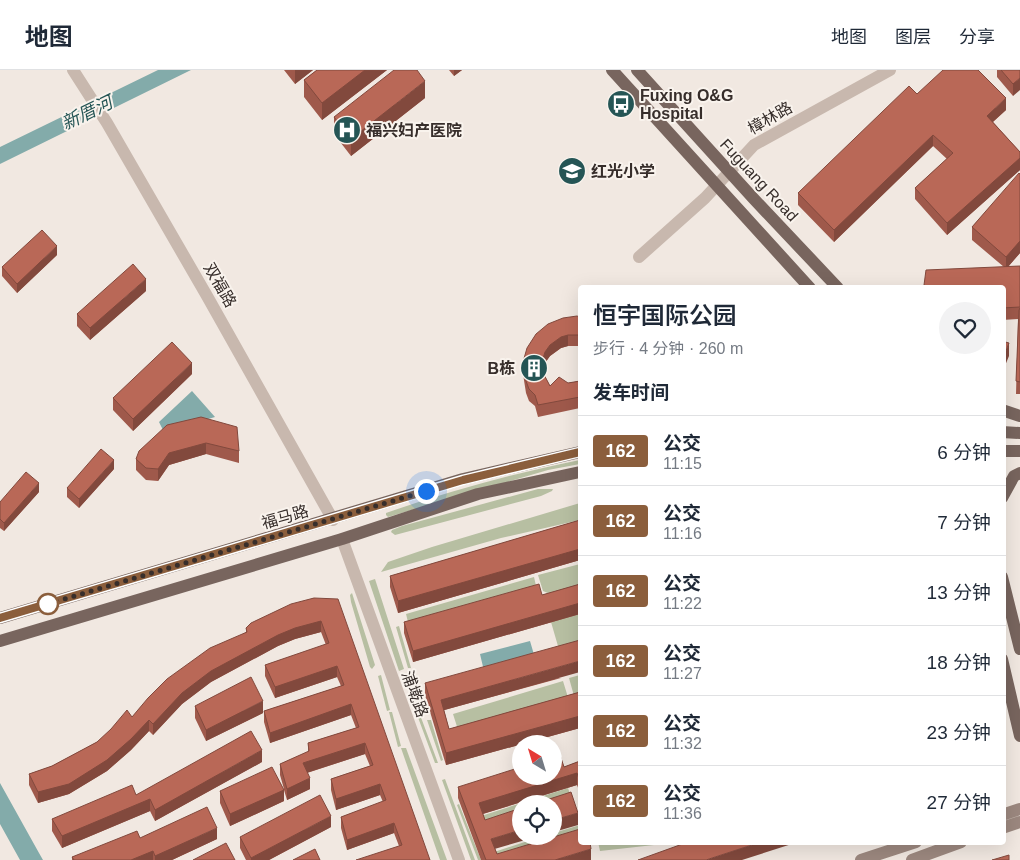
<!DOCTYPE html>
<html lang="zh">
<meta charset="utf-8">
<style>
:root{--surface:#fff;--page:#f2f2f3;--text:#1f2937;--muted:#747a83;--line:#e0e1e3}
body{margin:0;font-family:Helvetica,"Noto Sans SC",sans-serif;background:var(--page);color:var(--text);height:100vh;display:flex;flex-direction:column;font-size:19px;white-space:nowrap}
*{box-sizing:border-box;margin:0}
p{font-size:16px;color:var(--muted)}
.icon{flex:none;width:28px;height:28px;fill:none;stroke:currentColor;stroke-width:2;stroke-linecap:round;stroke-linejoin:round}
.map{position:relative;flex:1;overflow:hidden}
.panel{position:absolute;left:578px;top:215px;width:428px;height:560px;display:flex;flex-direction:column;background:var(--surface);border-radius:5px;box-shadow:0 5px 20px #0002}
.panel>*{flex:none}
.badge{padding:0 10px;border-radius:4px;font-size:18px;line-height:32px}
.needle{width:32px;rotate:322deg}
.buttons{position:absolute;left:512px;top:665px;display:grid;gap:10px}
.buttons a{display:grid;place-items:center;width:50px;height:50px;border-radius:50%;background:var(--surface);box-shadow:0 5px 20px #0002;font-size:25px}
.you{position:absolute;width:25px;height:25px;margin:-12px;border:4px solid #fff;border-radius:50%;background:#1a73e8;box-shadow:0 0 0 8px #1a73e833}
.map>.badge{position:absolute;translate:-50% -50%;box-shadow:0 0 0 2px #fff}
h2{padding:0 15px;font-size:19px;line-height:45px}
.round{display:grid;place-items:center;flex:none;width:52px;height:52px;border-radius:26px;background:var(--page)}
.summary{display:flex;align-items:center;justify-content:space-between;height:85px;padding:0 15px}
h1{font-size:24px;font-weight:600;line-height:38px}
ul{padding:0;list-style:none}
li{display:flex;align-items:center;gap:15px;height:70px;padding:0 15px;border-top:1px solid var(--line)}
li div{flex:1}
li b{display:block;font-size:19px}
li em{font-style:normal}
li .badge{min-width:55px;font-weight:700;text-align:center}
header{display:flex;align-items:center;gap:30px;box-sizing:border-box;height:70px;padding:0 25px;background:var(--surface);border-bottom:1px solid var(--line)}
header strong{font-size:24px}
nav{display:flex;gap:28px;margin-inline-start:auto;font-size:18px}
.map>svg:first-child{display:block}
.green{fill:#b7bfa2}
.water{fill:#83abaa}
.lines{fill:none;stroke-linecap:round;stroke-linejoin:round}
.tertiary{stroke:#c8b8ae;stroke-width:12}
.secondary{stroke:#9c887f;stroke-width:12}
.primary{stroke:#78655e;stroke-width:12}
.wall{fill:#9f594b}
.shaded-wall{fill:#82493d}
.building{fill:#b96857;stroke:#82493d}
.line-casing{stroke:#fff;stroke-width:11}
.line{stroke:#8b5e3c;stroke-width:8}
.walk{stroke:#372e2b;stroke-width:5;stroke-dasharray:0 9}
.stop-dot{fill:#fff;stroke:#8b5e3c;stroke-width:2.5}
.labels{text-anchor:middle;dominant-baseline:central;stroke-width:4;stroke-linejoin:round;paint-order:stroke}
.poi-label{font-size:16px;font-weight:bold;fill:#372e2b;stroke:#f9f3ed;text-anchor:start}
.street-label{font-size:16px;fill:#372e2b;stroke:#f9f3ed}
.water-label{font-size:18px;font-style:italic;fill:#255555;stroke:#f9f3ed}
</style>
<header>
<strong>地图</strong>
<nav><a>地图</a><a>图层</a><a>分享</a></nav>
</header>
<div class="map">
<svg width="1020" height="790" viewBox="0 0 1020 790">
<rect width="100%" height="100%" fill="#f1e8e1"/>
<!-- green -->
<path class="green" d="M580,390V394L548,400L388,447L386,445V443C449,421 515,403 580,390Z
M538,419H553L552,421L541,426L395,465L391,462L392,460L402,456Z
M580,433V450L501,468L381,502L388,492L432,477Z
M580,494V519L555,526L543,521L538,505Z
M534,507L537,520L409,556L406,544Z
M375,509L404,599L399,601L369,511Z
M352,523L375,595L372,599L370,597L351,532L350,525Z
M580,544V578L560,583L551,552Z
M399,556L411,598H408L396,557Z
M381,605L390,640L387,641L378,606Z
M580,605V624L574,626L569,608Z
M563,611L570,634L460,666L453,644Z
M407,618H410L438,693H435Z
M389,642H392L401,676L398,677Z
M427,650H431L443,690L441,691Z
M401,678H406L447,790H440Z
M445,709L475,790H471L442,710Z
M568,718L571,727L551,734H521V743L484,755L481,746Z
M459,734L481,790H478L457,735Z
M580,755V759L494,786V782L543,766H554V763Z
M598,772H672V773L600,781Z"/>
<!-- water -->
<path class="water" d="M158,0H191L0,94V77Z
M192,321L215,347L164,362L159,352Z
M530,571L535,588L484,601L480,584Z
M0,713L39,783L43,790H20L0,754Z"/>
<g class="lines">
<!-- tertiary -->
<path class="tertiary" d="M73,0L107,53L207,226L333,450
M639,187L705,128L754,75L890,0
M342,469L459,790"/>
<!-- secondary -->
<path class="secondary" d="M1002,745L1020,739
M1002,758L1020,752
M861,790L916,772
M912,790L961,772"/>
<!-- primary -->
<path class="primary" d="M612,0L810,218
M637,0L753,128L838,218
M1002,340L1020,346
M1002,362L1020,363
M1002,381H1020
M1002,428L1014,406L1020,403
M1002,507L1020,579
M0,548L463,409L580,382
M0,571L342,469L478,424L580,402
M1002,589L1020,666"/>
</g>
<!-- wall -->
<path class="wall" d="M284,0H313L295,14Z
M317,0H387L322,50L304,27V10Z
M449,0H462L454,6Z
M997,0H1020L1013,26L997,7Z
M917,24L1006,40L993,52L1020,82V100L947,165L915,129V118L947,89L933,76L834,172L798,135V123Z
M425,28L351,86L334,64V47Z
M1020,104V183L1008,197L1020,196V324H1016L1018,249L1002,250V218H924V215L1004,197L972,170V157Z
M57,185L17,223L2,206V197Z
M146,221L90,270L77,256V244Z
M580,247V276H568L561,278L550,286L545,293L542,301L550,316L580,311V338L538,347L535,336L529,331L526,323L523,304V292Z
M192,304L133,361L113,340V328Z
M167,355L239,381V393L206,384L169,395L158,411L146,410L136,400V389Z
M114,399L79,438L67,427V418Z
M39,422L4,461L0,458V432Z
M580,450V490L398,543L390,517V506Z
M580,514V544L413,592L404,563V552L542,525Z
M314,528L430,790L399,776L394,763L347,780L341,758V747L383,732L380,725L336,740L331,720V709L370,696L365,684L307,703L310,719L287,730L284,720V731L230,756L220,733V721L284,719L280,705V694L308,682V673L356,658L351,645L270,673L264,652V641L341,616L337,607L275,628L265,606V595L326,575L321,562L295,569L278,576L211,612L182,634L153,665L149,661L131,680L107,701L69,724L38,733L29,715V704L52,696L97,672L132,647L246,562V558Z
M561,608L444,640L449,659L580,622V618V658L446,695L425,625V613Z
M195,636L263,643L206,671L195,648Z
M580,691V723L577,715L483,744L497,784L591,790H481L458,728V717L564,697Z
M262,692L155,751L150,741L62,778L52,761V749L136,725Z
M331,757L269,790H246L240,778V767Z
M140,768L217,769L172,790H72V787Z"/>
<!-- shaded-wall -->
<path class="shaded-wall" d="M295,0H313L295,14Z
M365,0H387L322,50V33Z
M454,0H462L454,6Z
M1020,8V20L1013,26V14Z
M425,11V28L351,86V69Z
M1006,28V40L987,57V46Z
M933,65V76L834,172V160Z
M1020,88V100L947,165V153Z
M1020,171V183L1006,199V187Z
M57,176V185L17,223V214Z
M146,209V221L90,270V258Z
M568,265V276L561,278L550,286L545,293L542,303L541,311L542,292L545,282L550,275L561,267Z
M1009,273V286L1002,303V291Z
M192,293V304L133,361V349Z
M206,373V384L169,395L158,411V399L169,383Z
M114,390V399L79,438V429Z
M39,413V422L4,461V453Z
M580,479V490L398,543V531Z
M580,533V544L413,592V581Z
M321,551V562L295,569L278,576L211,612L182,634L153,665V654L182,623L211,601L278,565L295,558Z
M580,591V602L441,641V630Z
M337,596V607L275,628V617Z
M263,631V643L206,671V660Z
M351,634V645L270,673V663Z
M580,644V658L446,695V683Z
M149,650V661L131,680L107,701L69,724L38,733V722Z
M365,673V684L303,704V693Z
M262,680V692L155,751V740Z
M577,703V715L479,745V733Z
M310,708V719L287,730V719Z
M380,714V725L336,740V729Z
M284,720V731L230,756V744Z
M150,729V741L62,778V766Z
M578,743V755L554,762V750Z
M331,746V757L269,790H251V788Z
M394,753V763L347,780V770Z
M217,758V769L172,790H155V786Z
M521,760V766H539L491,780V769Z
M761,772H798L742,790H706Z
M591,779V790H555Z
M153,781V790H131Z"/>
<!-- building -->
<path class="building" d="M317,0H365L322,33L304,10Z
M394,0H417L425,11L351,69L334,47Z
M943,0H978L1006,28L987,46L1020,82V88L947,153L915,118L953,83L933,65L834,160L798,123L909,16L917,24Z
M1001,0H1020V8L1013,14Z
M1019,103L1020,104V171L1006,187L972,157Z
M42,160L57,176L17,214L2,197Z
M133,194L146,209L90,258L77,244Z
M1020,196V237L1002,238V218H928L924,215L926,200Z
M1020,238V312L1016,311L1019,240Z
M577,246L580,247V265H568L561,267L550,275L545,282L542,292L541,299L550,316L559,307L568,313L580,311V327L538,335L535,325L529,319L526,311L524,303L523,292L527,278L536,264L548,254L563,248Z
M1002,271L1009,273L1002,291Z
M172,272L192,293L133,349L113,328Z
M201,347L237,357L239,381L206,373L169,383L158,399L146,398L136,389L139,381L167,355Z
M101,379L114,390L79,429L67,418Z
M26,402L39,413L4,453L0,449V432Z
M580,450V479L398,531L390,506Z
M539,514L542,525L580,514V533L413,581L404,552Z
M314,528L338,529L430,790H356L402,775L394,753L347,770L341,747L386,730L380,714L336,729L331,709L373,695L365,673L303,693L310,708L287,719L280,694L309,681L308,673L359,657L351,634L270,663L264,641L344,615L337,596L275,617L265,595L329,573L321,551L295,558L278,565L211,601L182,623L153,654L149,650L131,669L107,690L69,714L38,722L29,704L52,696L97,672L111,659L127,640L132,647L148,628L167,609L210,578L247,562L246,558L251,553L291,534Z
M580,570V591L441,630L449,659L580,622V646L446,683L425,613L562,575Z
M251,607L263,631L206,660L195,636Z
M251,661L262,680L155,740L150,729L62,766L52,749L132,715L136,725Z
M560,685L564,697L580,691V712L577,703L479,733L485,750L521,738V760L491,769L497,784L580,759V772H590L591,779L555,790H486L458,717L521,697V706H554V687Z
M272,697L284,720L230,744L220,721Z
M571,722L578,743L554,750V734H534Z
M320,725L331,746L251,788L240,767Z
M207,737L217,758L155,786L153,781L131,790H74L72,787L137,761L140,768Z
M688,772H761L706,790H638Z
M226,773L235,790H193Z
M315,779L320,790H293Z
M1009,785V790H992Z"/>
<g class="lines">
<!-- line casing -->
<g class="line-casing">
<path id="line" d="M0,548L463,410L580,382"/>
</g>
<!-- line -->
<use href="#line" class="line"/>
<!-- walk -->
<path class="walk" d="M48,534L426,421"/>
</g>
<!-- icons -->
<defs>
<g id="bus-disc" transform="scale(1.4375)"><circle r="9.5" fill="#255555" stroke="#f9f3ed"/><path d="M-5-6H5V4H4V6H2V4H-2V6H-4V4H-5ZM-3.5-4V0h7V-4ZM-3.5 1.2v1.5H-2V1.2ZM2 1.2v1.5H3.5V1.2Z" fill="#fff"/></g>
<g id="hospital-disc" transform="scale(1.4375)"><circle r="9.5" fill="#255555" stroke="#f9f3ed"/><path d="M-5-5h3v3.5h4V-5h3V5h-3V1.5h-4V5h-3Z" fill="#fff"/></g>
<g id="school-disc" transform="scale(1.4375)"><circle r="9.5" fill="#255555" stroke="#f9f3ed"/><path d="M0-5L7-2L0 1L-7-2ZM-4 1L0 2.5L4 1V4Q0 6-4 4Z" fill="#fff"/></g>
<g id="building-disc" transform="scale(1.4375)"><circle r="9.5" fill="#255555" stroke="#f9f3ed"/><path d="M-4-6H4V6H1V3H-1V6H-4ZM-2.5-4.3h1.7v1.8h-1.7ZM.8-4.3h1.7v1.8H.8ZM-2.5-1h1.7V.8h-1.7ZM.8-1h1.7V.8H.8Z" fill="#fff"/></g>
</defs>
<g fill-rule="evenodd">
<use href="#bus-disc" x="621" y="34"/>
<use href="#hospital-disc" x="347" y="60"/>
<use href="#school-disc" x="572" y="101"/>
<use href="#building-disc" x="534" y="298"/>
</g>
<!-- markers -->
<circle class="stop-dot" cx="48" cy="534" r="10"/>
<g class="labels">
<!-- poi labels -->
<g class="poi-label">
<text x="640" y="25">Fuxing O&amp;G<tspan x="640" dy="18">Hospital</tspan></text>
<text x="366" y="60">福兴妇产医院</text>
<text x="591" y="101">红光小学</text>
<text x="515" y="298" text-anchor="end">B栋</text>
</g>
<!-- street labels -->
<g class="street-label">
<text transform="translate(770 48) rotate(-30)">樟林路</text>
<text transform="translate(759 110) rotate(47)">Fuguang Road</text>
<text transform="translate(220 215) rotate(60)">双福路</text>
<text transform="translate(285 447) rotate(-16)">福马路</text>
<text transform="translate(415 624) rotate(70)">浦墘路</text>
</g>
<!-- water labels -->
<g class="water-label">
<text transform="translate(87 43) rotate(-26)">新厝河</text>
</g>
</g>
</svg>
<div class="buttons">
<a><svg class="needle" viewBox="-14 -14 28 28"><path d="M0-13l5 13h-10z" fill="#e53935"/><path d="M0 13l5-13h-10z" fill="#747a83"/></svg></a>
<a><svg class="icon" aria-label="locate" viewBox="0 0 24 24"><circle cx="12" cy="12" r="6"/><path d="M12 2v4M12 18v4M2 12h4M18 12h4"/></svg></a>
</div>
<div class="you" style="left:426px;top:421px"></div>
<section class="panel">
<div class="summary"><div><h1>恒宇国际公园</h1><p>步行 · 4 分钟 · 260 m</p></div><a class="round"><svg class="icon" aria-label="heart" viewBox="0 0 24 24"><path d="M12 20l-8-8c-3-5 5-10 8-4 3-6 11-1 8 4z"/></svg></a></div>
<h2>发车时间</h2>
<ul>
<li><span class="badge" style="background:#8b5e3c;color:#fff">162</span><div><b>公交</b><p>11:15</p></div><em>6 分钟</em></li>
<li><span class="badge" style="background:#8b5e3c;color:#fff">162</span><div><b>公交</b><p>11:16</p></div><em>7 分钟</em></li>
<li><span class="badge" style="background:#8b5e3c;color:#fff">162</span><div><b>公交</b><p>11:22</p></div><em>13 分钟</em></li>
<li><span class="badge" style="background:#8b5e3c;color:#fff">162</span><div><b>公交</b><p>11:27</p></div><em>18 分钟</em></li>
<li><span class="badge" style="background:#8b5e3c;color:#fff">162</span><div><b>公交</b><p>11:32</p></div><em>23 分钟</em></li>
<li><span class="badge" style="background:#8b5e3c;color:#fff">162</span><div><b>公交</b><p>11:36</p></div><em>27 分钟</em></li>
</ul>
</section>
</div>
